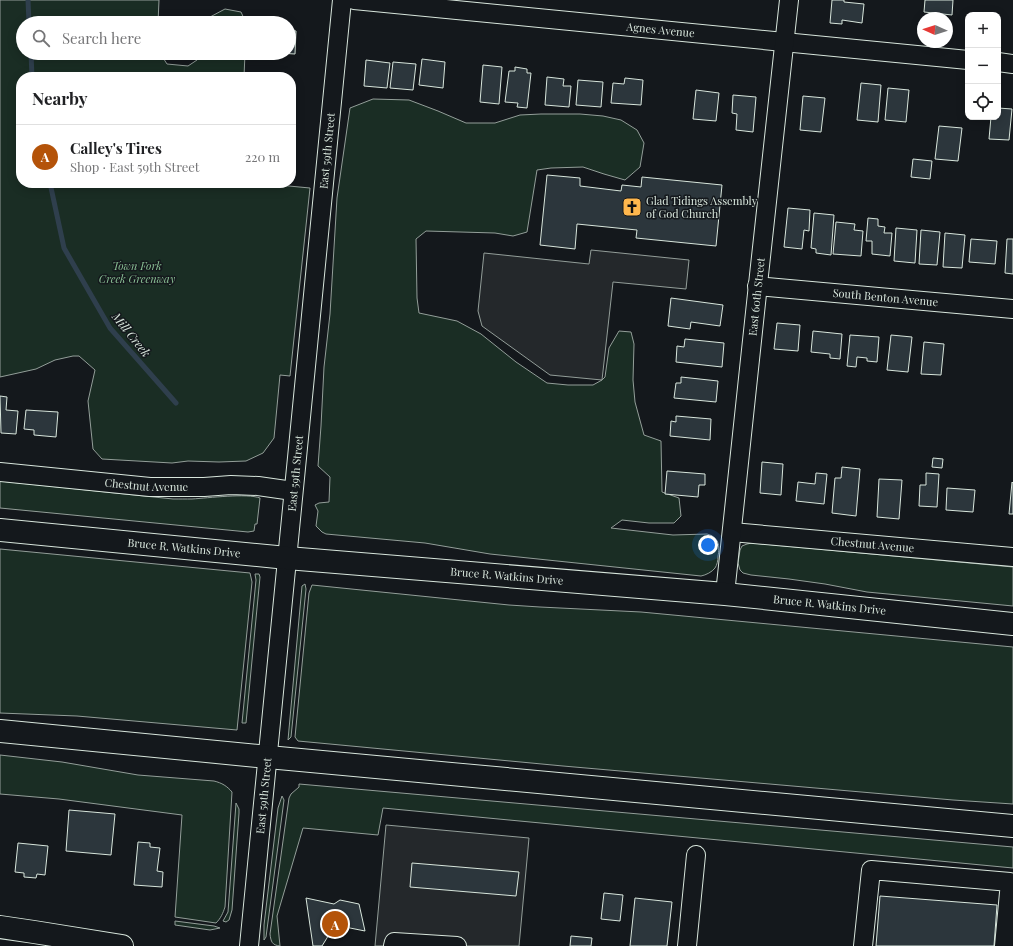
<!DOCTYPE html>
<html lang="en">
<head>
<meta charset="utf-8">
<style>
  body { margin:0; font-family:"Playfair Display",serif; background:#f6f6f6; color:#202124 }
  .controls { position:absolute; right:12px; top:12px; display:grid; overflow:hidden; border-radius:8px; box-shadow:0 2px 10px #0003 }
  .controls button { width:36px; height:36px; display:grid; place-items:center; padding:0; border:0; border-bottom:1px solid #e0e0e0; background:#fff; color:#202124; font:20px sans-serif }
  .compass { position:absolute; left:917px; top:12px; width:36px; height:36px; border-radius:50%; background:#fff; box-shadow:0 2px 10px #0003; rotate:273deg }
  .you { position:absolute; left:708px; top:545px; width:14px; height:14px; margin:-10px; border:3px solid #fff; border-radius:50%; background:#1a73e8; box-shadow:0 0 0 6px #1a73e833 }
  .badge { display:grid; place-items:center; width:26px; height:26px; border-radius:50%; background:#b45309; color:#fff; font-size:13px; font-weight:700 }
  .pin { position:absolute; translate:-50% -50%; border:2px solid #fff; box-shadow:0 1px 4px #0006 }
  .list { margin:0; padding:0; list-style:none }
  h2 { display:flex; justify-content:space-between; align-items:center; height:52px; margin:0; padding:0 16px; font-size:17px }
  h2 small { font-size:13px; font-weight:400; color:#757577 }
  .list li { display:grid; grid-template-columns:26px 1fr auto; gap:12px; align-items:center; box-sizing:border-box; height:64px; padding:0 16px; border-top:1px solid #e0e0e0 }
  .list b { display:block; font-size:15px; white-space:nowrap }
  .list p { margin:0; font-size:13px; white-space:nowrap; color:#757577 }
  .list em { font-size:13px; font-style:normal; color:#757577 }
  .icon { flex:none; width:22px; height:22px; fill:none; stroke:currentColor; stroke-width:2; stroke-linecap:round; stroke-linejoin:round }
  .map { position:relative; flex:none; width:1013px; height:946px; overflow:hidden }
  .search { position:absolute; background:#fff; box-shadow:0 2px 10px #0003; left:16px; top:16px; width:280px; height:44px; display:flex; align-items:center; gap:10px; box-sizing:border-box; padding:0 14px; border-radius:22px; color:#757577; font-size:15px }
  .panel { position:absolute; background:#fff; box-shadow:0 2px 10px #0003; left:16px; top:72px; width:280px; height:116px; border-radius:16px }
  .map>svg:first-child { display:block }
  .green { fill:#1a2d24; stroke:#939e99 }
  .parking { fill:#24282b; stroke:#939e99 }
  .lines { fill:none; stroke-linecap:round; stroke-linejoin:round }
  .stream { stroke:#2f3f4d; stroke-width:5 }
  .building { fill:#2c363c; stroke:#d8e6dc }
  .minor-casing { stroke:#d8e6dc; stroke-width:20 }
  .major-casing { stroke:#d8e6dc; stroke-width:24 }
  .highway-casing { stroke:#d8e6dc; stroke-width:24 }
  .minor { stroke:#14181c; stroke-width:18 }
  .major { stroke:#14181c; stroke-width:22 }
  .highway { stroke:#14181c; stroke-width:22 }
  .labels { text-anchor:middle; stroke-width:3; stroke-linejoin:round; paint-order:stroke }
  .street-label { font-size:11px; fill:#d8e6dc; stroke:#14181c }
  .poi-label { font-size:11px; fill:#d8e6dc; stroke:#14181c; text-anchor:start }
  .park-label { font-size:11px; font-style:italic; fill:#8ac095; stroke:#14181c }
  .water-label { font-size:12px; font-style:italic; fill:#d8e6dc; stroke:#14181c }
</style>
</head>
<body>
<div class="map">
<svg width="1013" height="946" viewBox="0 0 1013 946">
  <rect width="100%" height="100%" fill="#14181c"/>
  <path class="green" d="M 0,0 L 159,0 L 158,23 L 23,23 L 23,53 L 160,53 L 167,64 L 188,66 L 197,60 L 199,53 L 245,53 L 244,77 L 21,77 L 21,183 L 257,183 L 310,188 L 290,376 L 280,375 L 274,438 L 263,453 L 246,461 L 219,462 L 188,461 L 172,463 L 102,459 L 93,449 L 88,401 L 95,370 L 79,356 L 73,356 L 55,360 L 36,369 L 0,377 Z
    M 225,9 L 241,12 L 246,23 L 208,23 L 210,17 Z
    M 373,99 L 409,100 L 438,111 L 466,123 L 495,123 L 520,115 L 541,114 L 580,114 L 603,116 L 621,120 L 637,130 L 644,143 L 640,167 L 625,180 L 604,174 L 583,167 L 551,168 L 537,170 L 527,232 L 513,236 L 495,233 L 426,231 L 416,239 L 417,298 L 419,313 L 457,321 L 481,334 L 516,362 L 547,383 L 568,385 L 593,385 L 602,380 L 605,377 L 609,348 L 619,331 L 631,332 L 634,344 L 633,380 L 635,402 L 644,435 L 661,441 L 662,492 L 679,498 L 681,516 L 674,523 L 649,523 L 622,520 L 611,528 L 673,535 L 707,534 C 719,537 720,546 718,556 C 718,561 717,565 715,568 C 712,572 706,575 701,576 L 490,554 L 425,543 L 326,534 L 322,532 L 316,526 L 318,511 L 315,505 L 319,503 L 329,502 L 330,477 L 318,466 L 321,426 L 324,367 L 330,314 L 337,198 L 350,108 Z
    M 0,481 L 173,499 C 180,499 186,499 192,499 C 208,498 247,493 260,498 L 257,524 L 255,524 L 254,531 L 248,532 L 0,508 Z
    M 752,543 L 1013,567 L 1013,606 L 867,592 L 825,584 L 789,579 L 751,575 L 743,573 L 740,570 L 738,563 L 740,550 L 742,546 L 747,544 Z
    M 0,549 L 250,573 L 252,582 L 237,730 L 77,716 L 0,713 Z
    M 255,574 L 259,574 L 260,577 L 246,723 L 242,723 L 256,580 Z
    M 305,584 L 306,589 L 291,737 L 288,740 L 302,586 Z
    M 312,585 L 509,605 L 540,607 L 641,612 L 1013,647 L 1013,804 L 953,800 L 563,766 L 298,741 L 295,737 L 309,593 Z
    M 0,755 L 62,762 L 138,775 L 214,781 C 222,783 227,786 232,792 L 225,907 C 223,913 221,918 216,923 L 175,917 L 182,815 L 59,799 L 0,794 Z
    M 299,784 L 1013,847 L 1013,868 L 383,808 L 378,835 L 303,828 L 277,916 L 280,946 C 272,945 271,942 270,934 L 289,798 L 291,794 L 299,787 Z
    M 282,796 L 284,800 L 266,937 L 264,940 L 264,925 L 278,808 Z
    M 236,803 L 239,809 L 239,813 L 232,910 L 229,920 L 226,922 L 223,921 L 228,912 Z
    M 175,921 L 214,926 L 220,928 L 210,930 L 175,925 Z"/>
  <path class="parking" d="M 591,250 L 689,260 L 686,289 L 613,282 L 602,380 L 550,375 L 482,326 L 478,311 L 484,253 L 589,264 Z
    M 386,825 L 529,838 L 519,946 L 375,946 Z"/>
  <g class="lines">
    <path class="stream" d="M 28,0 L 29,23
      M 31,53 L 32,77
      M 50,183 L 64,248 L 110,328 L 176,403"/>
  </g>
  <path class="building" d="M 832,0 L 844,0 L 844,2 L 864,4 L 862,23 L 842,20 L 842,24 L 830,23 Z
    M 925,0 L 953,0 L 952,15 L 924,12 Z
    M 289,30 L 296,31 L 295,54 L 278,53 L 289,53 Z
    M 422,59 L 445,62 L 443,88 L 419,85 Z
    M 366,60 L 390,63 L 387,88 L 364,86 Z
    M 393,62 L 416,64 L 413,90 L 390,88 Z
    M 483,65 L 502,67 L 499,104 L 480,102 Z
    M 515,67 L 527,69 L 527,73 L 531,73 L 527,108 L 517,107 L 518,103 L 505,102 L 509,71 L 515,71 Z
    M 547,77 L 564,79 L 563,86 L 571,86 L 569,107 L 545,105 Z
    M 625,78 L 643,80 L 641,105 L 611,103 L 613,83 L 624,84 Z
    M 578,80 L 603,82 L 601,107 L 576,105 Z
    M 861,83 L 881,85 L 878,122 L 857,120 Z
    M 888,88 L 909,90 L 906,122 L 885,120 Z
    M 696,90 L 719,93 L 716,121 L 693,119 Z
    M 733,95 L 756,97 L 753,132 L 736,130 L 737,114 L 732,113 Z
    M 803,96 L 825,98 L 821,132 L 800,130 Z
    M 998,108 L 1012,109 L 1009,140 L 989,139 L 991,117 L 998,117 Z
    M 939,126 L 962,128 L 958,161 L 935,159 Z
    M 913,159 L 932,161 L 930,179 L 911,177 Z
    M 547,175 L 580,178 L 580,186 L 621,191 L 622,185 L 641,187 L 642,177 L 722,185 L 716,246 L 636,238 L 637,230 L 577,224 L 575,249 L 540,245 Z
    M 788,208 L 810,210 L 809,231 L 804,230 L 802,249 L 784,247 Z
    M 814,213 L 834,215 L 831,255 L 816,253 L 816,249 L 811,248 Z
    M 868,218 L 878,219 L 878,226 L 885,227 L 884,233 L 892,233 L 890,256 L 872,254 L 872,241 L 866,241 Z
    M 836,222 L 855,224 L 854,230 L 863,231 L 861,256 L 833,254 Z
    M 896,228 L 917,230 L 915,263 L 894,261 Z
    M 921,230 L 940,232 L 937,265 L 919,264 Z
    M 945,233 L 965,235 L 962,268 L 943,267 Z
    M 971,239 L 997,241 L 995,264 L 969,262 Z
    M 1007,239 L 1013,239 L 1013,274 L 1005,273 Z
    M 671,298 L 723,305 L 720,326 L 691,322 L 690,329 L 668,326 Z
    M 777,323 L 800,325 L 798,351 L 774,349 Z
    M 813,331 L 842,334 L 840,359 L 830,358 L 830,354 L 811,352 Z
    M 850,335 L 879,337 L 877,362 L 867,361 L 867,358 L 857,357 L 856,367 L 847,366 Z
    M 891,335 L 912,337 L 908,372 L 887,370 Z
    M 685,339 L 724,343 L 722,367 L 676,362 L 677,346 L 684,347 Z
    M 924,342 L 944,344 L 941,375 L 921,374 Z
    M 681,377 L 718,381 L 716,402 L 674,398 L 676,383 L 681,383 Z
    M 0,396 L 7,397 L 6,410 L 18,411 L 16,434 L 1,433 Z
    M 26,410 L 58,412 L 56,437 L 34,435 L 34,430 L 24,429 Z
    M 676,416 L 711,419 L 710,440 L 670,436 L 671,421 L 676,422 Z
    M 933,458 L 943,459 L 942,468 L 932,467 Z
    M 762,462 L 783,464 L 781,495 L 760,493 Z
    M 842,467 L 860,469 L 856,516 L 832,513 L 835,478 L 841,478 Z
    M 667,471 L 705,474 L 705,485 L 699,485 L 698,497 L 665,494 Z
    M 816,473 L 827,474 L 824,504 L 796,501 L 798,482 L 815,484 Z
    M 926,473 L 939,474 L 937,507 L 919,506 L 920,485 L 926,485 Z
    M 879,479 L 902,480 L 899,519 L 877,517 Z
    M 1012,482 L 1013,483 L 1013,514 L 1009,514 Z
    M 947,488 L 975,490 L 973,512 L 946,510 Z
    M 69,810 L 115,814 L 111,855 L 66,851 Z
    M 138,842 L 150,843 L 150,847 L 160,848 L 157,871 L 163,872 L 162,887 L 134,885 Z
    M 18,843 L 48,846 L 45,875 L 37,874 L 36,878 L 24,877 L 24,873 L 15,872 Z
    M 412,863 L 519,872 L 516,896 L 410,887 Z
    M 604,893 L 623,895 L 620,921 L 601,919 Z
    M 880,896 L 997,905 L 994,946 L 876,946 Z
    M 306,898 L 334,904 L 340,900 L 359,904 L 365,931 L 335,925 L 322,946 L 313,946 Z
    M 635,898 L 672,902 L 667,946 L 630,946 Z
    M 571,936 L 592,938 L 591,946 L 570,946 Z"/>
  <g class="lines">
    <g class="minor-casing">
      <g id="minor">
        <path id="s1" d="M 354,0 L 968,60"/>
        <path d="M 998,62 L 1013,64"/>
        <path id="s2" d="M 757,286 L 1013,309"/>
        <path id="s3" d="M 0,472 L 150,487 L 204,487 L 231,485 L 258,486 L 293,491"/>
        <path id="s4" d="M 732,532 L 1013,557"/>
        <path id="s5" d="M 725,594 L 759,275 L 789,0"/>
        <path id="s6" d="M 249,946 L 342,0"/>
        <path d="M 393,946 L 394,942 L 457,946"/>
        <path d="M 687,946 L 696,855"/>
        <path d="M 863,946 L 871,870 L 1010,882 L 1004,946"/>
      </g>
    </g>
    <g class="major-casing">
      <path id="major" d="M 0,927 L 34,932 L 122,946"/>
    </g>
    <g class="highway-casing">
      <g id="highway">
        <path id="s7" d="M 0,530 L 287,558 L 725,594 L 1013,624"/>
        <path d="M 0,731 L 268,757 L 1013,826"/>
      </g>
    </g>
    <use href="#minor" class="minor"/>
    <use href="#major" class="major"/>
    <use href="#highway" class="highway"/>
  </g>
  <defs>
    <g id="church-square" transform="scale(1)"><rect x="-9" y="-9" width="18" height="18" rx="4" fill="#ffb74d" stroke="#14181c"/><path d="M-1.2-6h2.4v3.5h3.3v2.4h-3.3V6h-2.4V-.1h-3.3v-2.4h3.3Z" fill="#111"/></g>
  </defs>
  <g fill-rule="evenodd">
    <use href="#church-square" x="632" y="207"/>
  </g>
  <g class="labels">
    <g class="street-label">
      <text dy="4" stroke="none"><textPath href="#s1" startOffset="308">Agnes Avenue</textPath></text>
      <text dy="4" stroke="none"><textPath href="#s6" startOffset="799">East 59th Street</textPath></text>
      <text dy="4" stroke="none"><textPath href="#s5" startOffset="299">East 60th Street</textPath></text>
      <text dy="4" stroke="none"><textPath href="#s2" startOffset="129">South Benton Avenue</textPath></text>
      <text dy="4" stroke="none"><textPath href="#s6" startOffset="475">East 59th Street</textPath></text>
      <text dy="4" stroke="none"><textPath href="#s3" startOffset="147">Chestnut Avenue</textPath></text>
      <text dy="4" stroke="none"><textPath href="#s4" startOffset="141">Chestnut Avenue</textPath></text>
      <text dy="4" stroke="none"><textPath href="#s7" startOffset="185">Bruce R. Watkins Drive</textPath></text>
      <text dy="4" stroke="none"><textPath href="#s7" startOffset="509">Bruce R. Watkins Drive</textPath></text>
      <text dy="4" stroke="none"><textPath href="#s7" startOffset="833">Bruce R. Watkins Drive</textPath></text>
      <text dy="4" stroke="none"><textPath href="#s6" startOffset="151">East 59th Street</textPath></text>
    </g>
    <g class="poi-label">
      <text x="646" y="205">Glad Tidings Assembly<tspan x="646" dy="13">of God Church</tspan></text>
    </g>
    <g class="park-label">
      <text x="137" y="270">Town Fork<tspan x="137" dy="13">Creek Greenway</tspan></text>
    </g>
    <g class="water-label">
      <text transform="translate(131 335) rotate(51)" y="4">Mill Creek</text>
    </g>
  </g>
</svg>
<div class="controls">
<button>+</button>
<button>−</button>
<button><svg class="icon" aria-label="locate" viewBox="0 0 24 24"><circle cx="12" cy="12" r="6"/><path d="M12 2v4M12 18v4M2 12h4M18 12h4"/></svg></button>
</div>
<svg class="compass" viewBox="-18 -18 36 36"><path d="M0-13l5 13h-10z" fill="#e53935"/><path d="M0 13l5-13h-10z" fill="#757577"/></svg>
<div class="you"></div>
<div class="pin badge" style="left:335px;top:924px">A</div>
<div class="search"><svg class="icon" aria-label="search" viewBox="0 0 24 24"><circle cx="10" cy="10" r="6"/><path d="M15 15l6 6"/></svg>Search here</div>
<section class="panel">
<h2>Nearby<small></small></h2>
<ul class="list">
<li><span class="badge">A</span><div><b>Calley's Tires</b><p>Shop · East 59th Street</p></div><em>220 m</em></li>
</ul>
</section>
</div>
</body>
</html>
